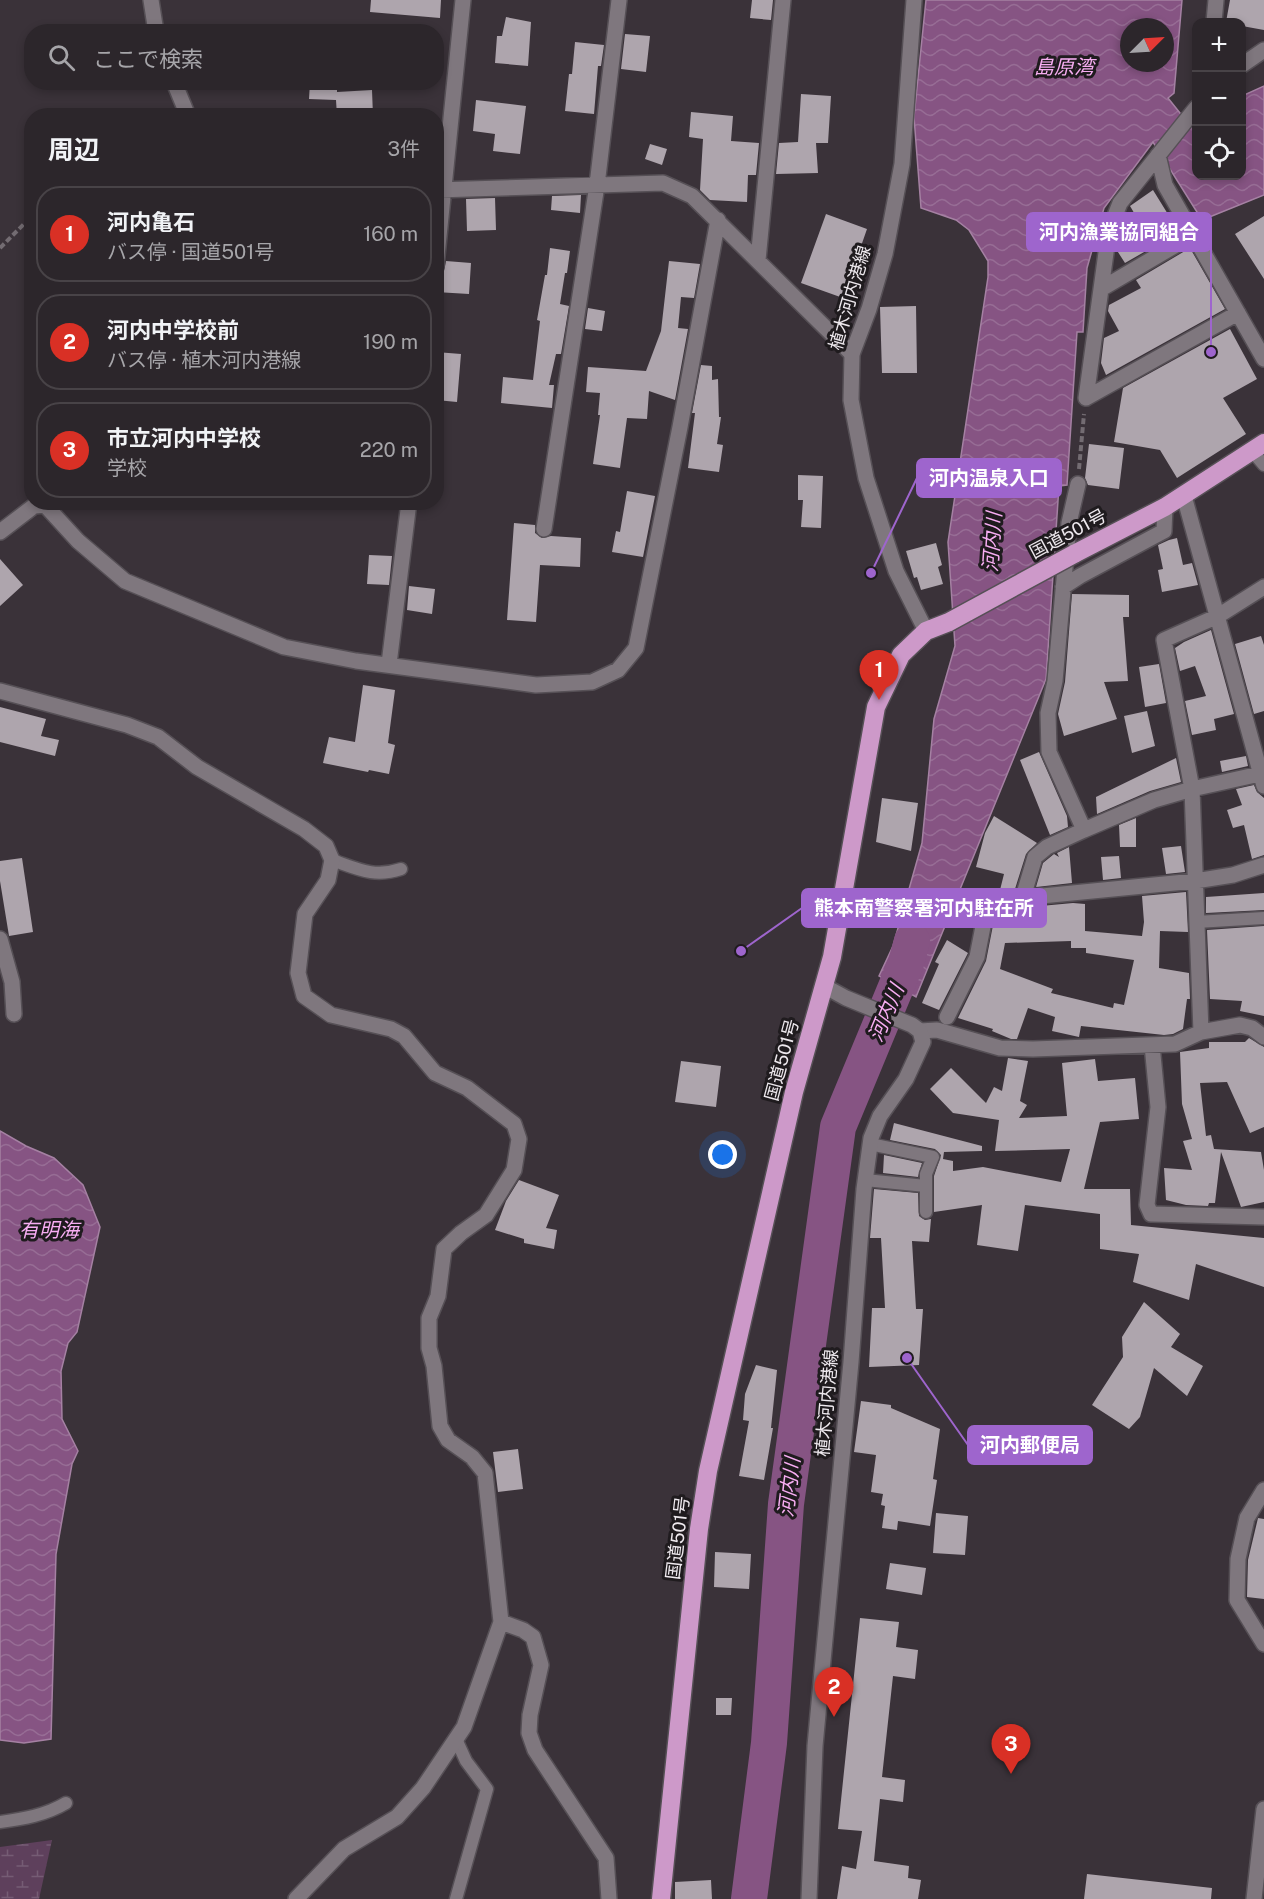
<!DOCTYPE html>
<html lang="ja">
<head>
<meta charset="utf-8">
<style>
  body { margin:0; font-family:"Public Sans","Noto Sans JP",sans-serif; background:#383237; color:#f1f3f6 }
  .controls { position:absolute; right:18px; top:18px; display:grid; overflow:hidden; border-radius:12px; box-shadow:0 3px 9px #0003 }
  .controls button { width:54px; height:54px; display:grid; place-items:center; padding:0; border:0; border-bottom:2px solid #484347; background:#2c262b; color:#f1f3f6; font:30px sans-serif }
  .compass { position:absolute; left:1120px; top:18px; width:54px; height:54px; border-radius:50%; background:#2c262b; box-shadow:0 3px 9px #0003; rotate:66deg }
  .you { position:absolute; left:723px; top:1155px; width:21px; height:21px; margin:-15px; border:4px solid #fff; border-radius:50%; background:#1a73e8; box-shadow:0 0 0 9px #1a73e833 }
  .badge { display:grid; place-items:center; width:39px; height:39px; border-radius:50%; background:#d93025; color:#fff; font-size:20px; font-weight:700 }
  .pin { position:absolute; translate:-50% -50px; filter:drop-shadow(0 2px 3px #0008) }
  .pin::after { content:''; position:absolute; top:32px; width:21px; height:18px; background:inherit; clip-path:polygon(0 0,100% 0,50% 100%) }
  .list { margin:0; padding:0; list-style:none }
  h2 { display:flex; justify-content:space-between; align-items:center; height:78px; margin:0; padding:0 24px; font-size:26px }
  h2 small { font-size:20px; font-weight:400; color:#a6a5a9 }
  .list li { display:grid; grid-template-columns:39px 1fr auto; gap:18px; align-items:center; box-sizing:border-box; height:96px; margin:0 12px 12px; padding:0 12px; border:2px solid #484347; border-radius:24px }
  .list b { display:block; font-size:22px; white-space:nowrap }
  .list p { margin:0; font-size:20px; white-space:nowrap; color:#a6a5a9 }
  .list em { font-size:20px; font-style:normal; color:#a6a5a9 }
  .icon { flex:none; width:33px; height:33px; fill:none; stroke:currentColor; stroke-width:2; stroke-linecap:round; stroke-linejoin:round }
  .map { position:relative; flex:none; width:1264px; height:1899px; overflow:hidden }
  .search { position:absolute; background:#2c262b; box-shadow:0 3px 9px #0003; left:24px; top:24px; width:420px; height:66px; display:flex; align-items:center; gap:15px; box-sizing:border-box; padding:0 21px; border-radius:24px; color:#a6a5a9; font-size:22px }
  .panel { position:absolute; background:#2c262b; box-shadow:0 3px 9px #0003; left:24px; top:108px; width:420px; height:402px; border-radius:24px }
  .map>svg:first-child { display:block }
  .wetland { fill:url(#wetland-marsh) }
  .water { fill:url(#water-waves); stroke:#a581a3; stroke-width:1.5; fill-rule:evenodd }
  .lines { fill:none; stroke-linecap:round; stroke-linejoin:round }
  .river { stroke:#865483; stroke-width:36 }
  .building { fill:#aea5ad; fill-rule:evenodd }
  .lane-casing { stroke:#565056; stroke-width:15 }
  .street-casing { stroke:#565056; stroke-width:18 }
  .secondary-casing { stroke:#565056; stroke-width:18 }
  .highway-casing { stroke:#565056; stroke-width:21 }
  .path { stroke:#736c72; stroke-width:4; stroke-dasharray:6 3; stroke-linecap:butt }
  .lane { stroke:#7f777e; stroke-width:12 }
  .street { stroke:#7f777e; stroke-width:15 }
  .secondary { stroke:#7f777e; stroke-width:15 }
  .highway { stroke:#cd99c9; stroke-width:18 }
  .highway-bridge-casing { stroke:#565056; stroke-width:21; stroke-linecap:butt }
  .highway-bridge { stroke:#cd99c9; stroke-width:18 }
  .labels { text-anchor:middle; stroke-width:6; stroke-linejoin:round; paint-order:stroke }
  .street-label { font-size:18px; fill:#eee9ee; stroke:#1f1b1e }
  .water-label { font-size:20px; font-style:italic; fill:#f7adf2; stroke:#1f1b1e }
  .leader { fill:none; stroke:#9e65cd; stroke-width:2 }
  .callout-dot { fill:#9e65cd; stroke:#1f1b1e; stroke-width:2 }
  .callout { fill:#9e65cd; stroke:#9e65cd; stroke-width:2 }
  .callout-label { font-size:20px; text-anchor:middle; font-weight:bold; fill:#fff }
</style>
</head>
<body>
<div class="map">
<svg width="1264" height="1899" viewBox="0 0 1264 1899">
  <defs>
    <pattern id="wetland-marsh" width="20" height="14" patternUnits="userSpaceOnUse" patternTransform="scale(1.5)"><rect width="20" height="14" fill="#5e405c"/><path d="M1 5h8M5 5V1M11 12h8M15 12V8" fill="none" stroke="#755c74"/></pattern>
    <pattern id="water-waves" width="16" height="10" patternUnits="userSpaceOnUse" patternTransform="scale(1.5)"><rect width="16" height="10" fill="#865483"/><path d="M0 5q4-4 8 0t8 0" fill="none" stroke="#976d95"/></pattern>
  </defs>
  <rect width="100%" height="100%" fill="#3a3239"/>
  <path class="wetland" d="M 52,1840 L 39,1899 L 0,1899 L 0,1847 Z"/>
  <path class="water" d="M 926,0 L 1182,0 L 1174,93 L 1168,98 L 1196,133 L 1196,176 L 1242,176 L 1242,96 L 1264,86 L 1264,195 L 1202,220 L 1153,142 L 1104,208 L 1087,268 L 1083,332 L 1077,332 L 1067,485 L 1059,486 L 1046,679 L 916,997 L 879,976 L 893,946 L 922,843 L 934,719 L 955,646 L 948,542 L 988,277 L 988,261 L 969,230 L 956,220 L 921,208 L 914,117 ZM 1129,27 L 1165,27 L 1165,63 L 1129,63 Z
    M 0,1131 L 26,1146 L 54,1158 L 83,1185 L 100,1227 L 77,1332 L 68,1343 L 61,1371 L 62,1419 L 78,1451 L 72,1464 L 56,1554 L 51,1739 L 24,1743 L 0,1740 Z"/>
  <g class="lines">
    <path class="river" d="M 749,1899 L 769,1743 L 786,1504 L 838,1127 L 906,963 L 912,941"/>
  </g>
  <path class="building" d="M 371,0 L 441,0 L 440,18 L 370,12 Z
    M 752,0 L 773,0 L 771,20 L 750,18 Z
    M 1230,0 L 1264,0 L 1264,30 L 1242,26 L 1242,22 L 1226,22 Z
    M 506,17 L 531,22 L 528,66 L 495,63 L 497,36 L 502,36 Z
    M 625,34 L 650,36 L 646,72 L 621,69 Z
    M 575,42 L 604,45 L 601,66 L 598,66 L 594,114 L 565,111 L 569,74 L 572,74 Z
    M 310,82 L 337,82 L 337,92 L 372,90 L 373,116 L 337,116 L 336,100 L 309,99 Z
    M 801,94 L 831,96 L 828,143 L 816,143 L 818,173 L 776,174 L 779,143 L 798,142 Z
    M 476,100 L 526,106 L 520,154 L 493,151 L 495,134 L 473,131 Z
    M 691,112 L 733,116 L 731,141 L 759,143 L 756,175 L 748,175 L 747,202 L 710,200 L 700,190 L 703,139 L 689,137 Z
    M 650,144 L 667,149 L 662,165 L 645,159 Z
    M 1153,190 L 1179,232 L 1125,263 L 1116,249 L 1118,237 L 1140,223 L 1130,206 Z
    M 581,195 L 580,213 L 551,210 L 552,196 Z
    M 495,198 L 496,230 L 467,231 L 466,199 Z
    M 826,214 L 867,229 L 843,298 L 801,283 Z
    M 1264,216 L 1264,279 L 1235,234 Z
    M 550,248 L 570,251 L 567,273 L 565,273 L 560,304 L 569,306 L 561,354 L 556,354 L 549,385 L 554,385 L 552,408 L 501,403 L 503,377 L 533,380 L 540,321 L 537,320 L 545,275 L 547,275 Z
    M 1190,248 L 1225,309 L 1106,375 L 1101,363 L 1104,338 L 1119,331 L 1108,311 L 1109,305 L 1141,288 L 1136,280 Z
    M 446,261 L 471,263 L 469,294 L 436,292 L 436,276 L 444,271 Z
    M 669,261 L 700,264 L 694,298 L 681,297 L 678,328 L 688,329 L 675,400 L 649,391 L 647,419 L 627,418 L 620,468 L 593,464 L 600,415 L 598,415 L 600,393 L 586,392 L 588,367 L 646,371 L 661,331 Z
    M 916,306 L 917,373 L 882,373 L 880,307 Z
    M 588,308 L 605,311 L 602,331 L 585,329 Z
    M 1230,329 L 1257,379 L 1223,398 L 1246,434 L 1177,478 L 1160,450 L 1114,442 L 1123,388 Z
    M 436,352 L 461,354 L 457,402 L 436,400 Z
    M 701,365 L 712,366 L 712,380 L 718,379 L 719,417 L 721,417 L 717,444 L 723,445 L 719,472 L 688,468 L 695,413 L 692,413 Z
    M 1089,444 L 1124,448 L 1119,489 L 1088,485 L 1085,478 Z
    M 798,475 L 823,476 L 821,528 L 801,527 L 803,500 L 798,500 Z
    M 627,491 L 655,496 L 643,557 L 612,552 L 616,531 L 620,532 Z
    M 514,523 L 535,525 L 535,533 L 542,538 L 551,536 L 581,538 L 580,567 L 540,565 L 536,622 L 507,620 Z
    M 1177,538 L 1183,565 L 1192,563 L 1198,585 L 1162,592 L 1158,570 L 1163,569 L 1158,545 L 1169,540 Z
    M 936,543 L 942,565 L 938,567 L 943,584 L 921,590 L 917,577 L 914,578 L 906,551 Z
    M 369,555 L 392,556 L 389,585 L 367,584 Z
    M 0,559 L 23,585 L 0,606 Z
    M 409,586 L 435,589 L 432,614 L 407,610 Z
    M 1072,594 L 1129,595 L 1129,617 L 1123,617 L 1128,681 L 1104,682 L 1117,719 L 1064,736 L 1058,714 L 1065,682 Z
    M 1211,630 L 1234,714 L 1214,719 L 1216,730 L 1192,735 L 1185,701 L 1206,696 L 1195,666 L 1180,671 L 1175,648 L 1184,642 Z
    M 1261,636 L 1264,645 L 1264,711 L 1254,714 L 1235,644 Z
    M 1159,664 L 1166,703 L 1145,707 L 1139,667 Z
    M 363,685 L 395,690 L 388,743 L 395,745 L 389,774 L 369,770 L 368,772 L 323,763 L 329,737 L 355,742 Z
    M 0,707 L 46,719 L 41,736 L 59,740 L 55,756 L 0,742 Z
    M 1147,711 L 1155,746 L 1132,753 L 1124,716 Z
    M 1039,752 L 1067,816 L 1068,827 L 1050,835 L 1020,760 Z
    M 1246,756 L 1248,766 L 1222,772 L 1220,761 Z
    M 1176,758 L 1181,782 L 1150,791 L 1097,814 L 1096,797 Z
    M 1254,785 L 1257,792 L 1264,798 L 1264,855 L 1252,859 L 1244,825 L 1233,828 L 1227,810 L 1242,805 L 1236,789 Z
    M 882,798 L 918,803 L 911,851 L 876,842 Z
    M 994,816 L 1037,843 L 1026,854 L 1015,889 L 1000,890 L 1004,874 L 976,867 L 985,833 Z
    M 1136,818 L 1136,847 L 1120,847 L 1119,825 Z
    M 1181,846 L 1185,872 L 1166,874 L 1162,848 Z
    M 1069,847 L 1072,883 L 1036,887 L 1043,863 L 1054,854 L 1059,857 L 1057,853 Z
    M 1119,856 L 1121,878 L 1103,880 L 1101,857 Z
    M 22,858 L 33,932 L 9,936 L 0,881 L 0,861 Z
    M 1186,892 L 1188,932 L 1160,931 L 1159,968 L 1189,973 L 1190,999 L 1187,999 L 1183,1029 L 1173,1034 L 1164,1035 L 1081,1026 L 1079,1037 L 1052,1031 L 1055,1017 L 1028,1008 L 1017,1039 L 1011,1039 L 992,1031 L 993,1029 L 958,1018 L 986,961 L 996,910 L 1073,903 L 1085,904 L 1085,931 L 1142,936 L 1144,922 L 1142,896 ZM 1071,941 L 1071,948 L 1086,948 L 1086,953 L 1134,960 L 1124,1005 L 1114,1003 L 1113,1008 L 1051,993 L 1053,989 L 1000,969 L 1005,943 Z
    M 1264,893 L 1264,910 L 1206,913 L 1206,897 Z
    M 1264,926 L 1264,1016 L 1240,1011 L 1242,1001 L 1210,999 L 1207,930 Z
    M 947,940 L 968,953 L 939,1010 L 922,1003 L 939,964 L 935,962 Z
    M 1249,1038 L 1264,1047 L 1264,1127 L 1250,1133 L 1227,1082 L 1200,1083 L 1206,1136 L 1211,1135 L 1214,1149 L 1261,1152 L 1264,1170 L 1264,1202 L 1241,1207 L 1221,1152 L 1215,1203 L 1209,1203 L 1208,1206 L 1186,1205 L 1166,1200 L 1164,1168 L 1192,1170 L 1183,1141 L 1192,1139 L 1182,1104 L 1180,1052 L 1209,1048 L 1209,1042 L 1245,1042 Z
    M 1008,1058 L 1028,1061 L 1020,1101 L 1027,1105 L 1019,1118 L 1067,1116 L 1062,1063 L 1095,1059 L 1098,1081 L 1135,1078 L 1139,1119 L 1100,1122 L 1084,1189 L 1130,1189 L 1131,1225 L 1264,1238 L 1264,1287 L 1196,1264 L 1189,1300 L 1133,1282 L 1139,1254 L 1100,1249 L 1100,1214 L 1025,1205 L 1018,1251 L 977,1245 L 982,1205 L 934,1212 L 934,1176 L 941,1155 L 935,1149 L 890,1140 L 894,1123 L 982,1146 L 982,1151 L 944,1152 L 943,1159 L 953,1161 L 953,1171 L 983,1167 L 1061,1182 L 1070,1149 L 995,1151 L 999,1120 L 953,1113 L 930,1089 L 951,1068 L 986,1103 L 994,1087 L 1002,1091 Z
    M 681,1061 L 721,1066 L 716,1107 L 675,1102 Z
    M 884,1155 L 922,1163 L 918,1177 L 883,1173 Z
    M 519,1180 L 559,1195 L 546,1228 L 557,1230 L 554,1249 L 524,1243 L 524,1239 L 495,1230 L 506,1201 Z
    M 874,1189 L 918,1193 L 919,1216 L 925,1220 L 931,1219 L 929,1242 L 912,1241 L 916,1309 L 923,1309 L 919,1365 L 869,1367 L 872,1308 L 885,1308 L 881,1238 L 870,1238 Z
    M 1144,1302 L 1180,1334 L 1171,1347 L 1203,1366 L 1187,1396 L 1154,1368 L 1140,1417 L 1129,1429 L 1092,1405 L 1123,1357 L 1122,1337 Z
    M 756,1365 L 777,1370 L 771,1428 L 773,1428 L 764,1480 L 739,1476 L 749,1421 L 743,1420 L 745,1394 Z
    M 861,1401 L 891,1405 L 891,1408 L 940,1429 L 933,1479 L 937,1480 L 930,1526 L 898,1521 L 897,1530 L 882,1528 L 885,1506 L 881,1505 L 883,1494 L 871,1492 L 876,1455 L 854,1452 Z
    M 518,1449 L 523,1489 L 498,1492 L 493,1452 Z
    M 936,1513 L 968,1516 L 965,1555 L 933,1553 Z
    M 1258,1518 L 1264,1519 L 1264,1599 L 1247,1597 L 1248,1560 Z
    M 715,1552 L 751,1554 L 749,1589 L 714,1587 Z
    M 890,1563 L 926,1568 L 922,1595 L 886,1589 Z
    M 860,1618 L 899,1622 L 896,1647 L 918,1650 L 915,1679 L 893,1676 L 882,1777 L 905,1780 L 903,1802 L 880,1799 L 874,1861 L 909,1866 L 908,1878 L 921,1880 L 918,1899 L 837,1899 L 842,1866 L 856,1869 L 862,1831 L 838,1829 Z
    M 716,1698 L 732,1698 L 731,1715 L 716,1715 Z
    M 1087,1874 L 1212,1888 L 1211,1899 L 1084,1899 Z
    M 711,1880 L 712,1899 L 675,1899 L 675,1882 Z"/>
  <g class="lines">
    <g class="lane-casing">
      <path id="lane" d="M 1253,452 L 1264,465
        M 332,860 C 358,869 374,878 401,869
        M 1196,922 L 1264,918
        M 870,1144 L 933,1157 L 926,1174 L 926,1212
        M 865,1180 L 926,1186
        M 0,1822 C 23,1819 46,1815 66,1803
        M 456,1899 L 487,1789 L 466,1761 L 456,1739"/>
    </g>
    <g class="street-casing">
      <path id="street" d="M 151,0 L 156,32
        M 1214,22 L 1216,0
        M 1242,65 L 1264,50
        M 174,82 L 188,116
        M 1158,155 L 1165,185 L 1264,359
        M 436,190 L 663,183 L 692,196 L 852,354
        M 758,260 L 783,0
        M 436,266 L 463,0
        M 1101,289 L 1193,235
        M 1086,398 L 1109,231 L 1120,203 L 1196,108
        M 1086,398 L 1238,313
        M 1078,484 L 1069,523 L 1055,681 L 1048,713 L 1049,752 L 1084,830 L 1154,800 L 1192,789 L 1264,773
        M 1184,496 L 1264,786
        M 544,529 L 597,185 L 619,0
        M 0,532 L 34,506 L 45,505 L 78,541 L 125,581 L 284,647 L 356,661 L 536,685 L 592,682 L 618,670 L 636,648 L 680,427 L 718,220
        M 1063,587 L 1080,576 L 1164,531 L 1165,507
        M 389,664 L 409,502
        M 0,691 L 127,725 L 158,737 L 197,767 L 304,829 L 326,846 L 332,860 L 328,880 L 305,914 L 298,973 L 304,996 L 331,1015 L 391,1029 L 404,1036 L 435,1073 L 467,1088 L 514,1124 L 519,1139 L 514,1170 L 486,1215 L 461,1233 L 444,1249 L 438,1296 L 429,1318 L 429,1348 L 434,1366 L 440,1426 L 448,1440 L 472,1457 L 485,1473 L 501,1622 L 464,1727 L 423,1788 L 397,1817 L 344,1849 L 296,1899
        M 1023,897 L 1035,857 L 1047,847 L 1084,830
        M 0,939 L 12,982 L 14,1014
        M 947,1017 L 977,957 L 987,906 L 990,901 L 1195,881 L 1233,875 L 1264,865
        M 920,1031 L 937,1030 L 1000,1048 L 1033,1049 L 1175,1044 L 1201,1032 L 1240,1025 L 1252,1028 L 1264,1037
        M 1201,1032 L 1192,789 L 1164,640 L 1218,616 L 1264,587
        M 1152,1045 L 1158,1107 L 1147,1205 L 1151,1214 L 1264,1217
        M 1264,1490 L 1247,1518 L 1238,1559 L 1237,1600 L 1264,1644
        M 501,1622 L 523,1630 L 533,1637 L 541,1665 L 530,1715 L 529,1733 L 535,1750 L 606,1858 L 609,1899
        M 1254,1899 L 1264,1809"/>
    </g>
    <g class="secondary-casing">
      <path id="secondary" d="M 914,0 L 902,164 L 885,254 L 869,309 L 852,354 L 851,400 L 866,478 L 896,571 L 926,631
        M 809,1899 L 815,1746 L 851,1362 L 864,1189 L 871,1138 L 880,1116 L 906,1079 L 923,1042 L 920,1031 L 912,1025 L 846,998 L 824,986"/>
    </g>
    <g class="highway-casing">
      <path id="highway" d="M 1074,554 L 1165,507 L 1264,443
        M 661,1899 L 699,1529 L 708,1471 L 794,1092 L 832,957 L 876,707 L 901,655 L 926,631 L 949,622"/>
    </g>
    <path class="path" d="M 0,248 L 32,216
      M 1079,469 L 1084,414"/>
    <use href="#lane" class="lane"/>
    <use href="#street" class="street"/>
    <use href="#secondary" class="secondary"/>
    <use href="#highway" class="highway"/>
    <g class="highway-bridge-casing">
      <path id="highway-bridge" d="M 949,622 L 1074,554"/>
    </g>
    <use href="#highway-bridge" class="highway-bridge"/>
  </g>
  <g class="labels">
    <g class="street-label">
      <text transform="translate(850 298) rotate(-74)" y="6">植木河内港線</text>
      <text transform="translate(1068 534) rotate(-28)" y="6">国道501号</text>
      <text transform="translate(782 1060) rotate(-75)" y="6">国道501号</text>
      <text transform="translate(827 1403) rotate(-85)" y="6">植木河内港線</text>
      <text transform="translate(678 1538) rotate(-83)" y="6">国道501号</text>
    </g>
    <g class="water-label">
      <text x="1064" y="74">島原湾</text>
      <text transform="translate(992 542) rotate(-86)" y="7">河内川</text>
      <text transform="translate(886 1013) rotate(-67)" y="7">河内川</text>
      <text x="49" y="1237">有明海</text>
      <text transform="translate(789 1487) rotate(-83)" y="7">河内川</text>
    </g>
  </g>
  <path class="leader" d="M1211 352L1211 232M871 573L917 478M741 951L802 908M907 1358L968 1445"/>
  <g class="callout-dot">
    <circle cx="1211" cy="352" r="6"/>
    <circle cx="871" cy="573" r="6"/>
    <circle cx="741" cy="951" r="6"/>
    <circle cx="907" cy="1358" r="6"/>
  </g>
  <g class="callout">
    <rect x="1027" y="213" width="184" height="38" rx="6"/>
    <rect x="917" y="459" width="144" height="38" rx="6"/>
    <rect x="802" y="889" width="244" height="38" rx="6"/>
    <rect x="968" y="1426" width="124" height="38" rx="6"/>
  </g>
  <g class="callout-label">
    <text x="1119" y="239">河内漁業協同組合</text>
    <text x="989" y="485">河内温泉入口</text>
    <text x="924" y="915">熊本南警察署河内駐在所</text>
    <text x="1030" y="1452">河内郵便局</text>
  </g>
</svg>
<div class="controls">
<button>+</button>
<button>−</button>
<button><svg class="icon" aria-label="locate" viewBox="0 0 24 24"><circle cx="12" cy="12" r="6"/><path d="M12 2v4M12 18v4M2 12h4M18 12h4"/></svg></button>
</div>
<svg class="compass" viewBox="-18 -18 36 36"><path d="M0-13l5 13h-10z" fill="#e53935"/><path d="M0 13l5-13h-10z" fill="#a6a5a9"/></svg>
<div class="you"></div>
<div class="pin badge" style="left:879px;top:700px">1</div>
<div class="pin badge" style="left:834px;top:1717px">2</div>
<div class="pin badge" style="left:1011px;top:1774px">3</div>
<div class="search"><svg class="icon" aria-label="search" viewBox="0 0 24 24"><circle cx="10" cy="10" r="6"/><path d="M15 15l6 6"/></svg>ここで検索</div>
<section class="panel">
<h2>周辺<small>3件</small></h2>
<ul class="list">
<li><span class="badge">1</span><div><b>河内亀石</b><p>バス停 · 国道501号</p></div><em>160 m</em></li>
<li><span class="badge">2</span><div><b>河内中学校前</b><p>バス停 · 植木河内港線</p></div><em>190 m</em></li>
<li><span class="badge">3</span><div><b>市立河内中学校</b><p>学校</p></div><em>220 m</em></li>
</ul>
</section>
</div>
</body>
</html>
